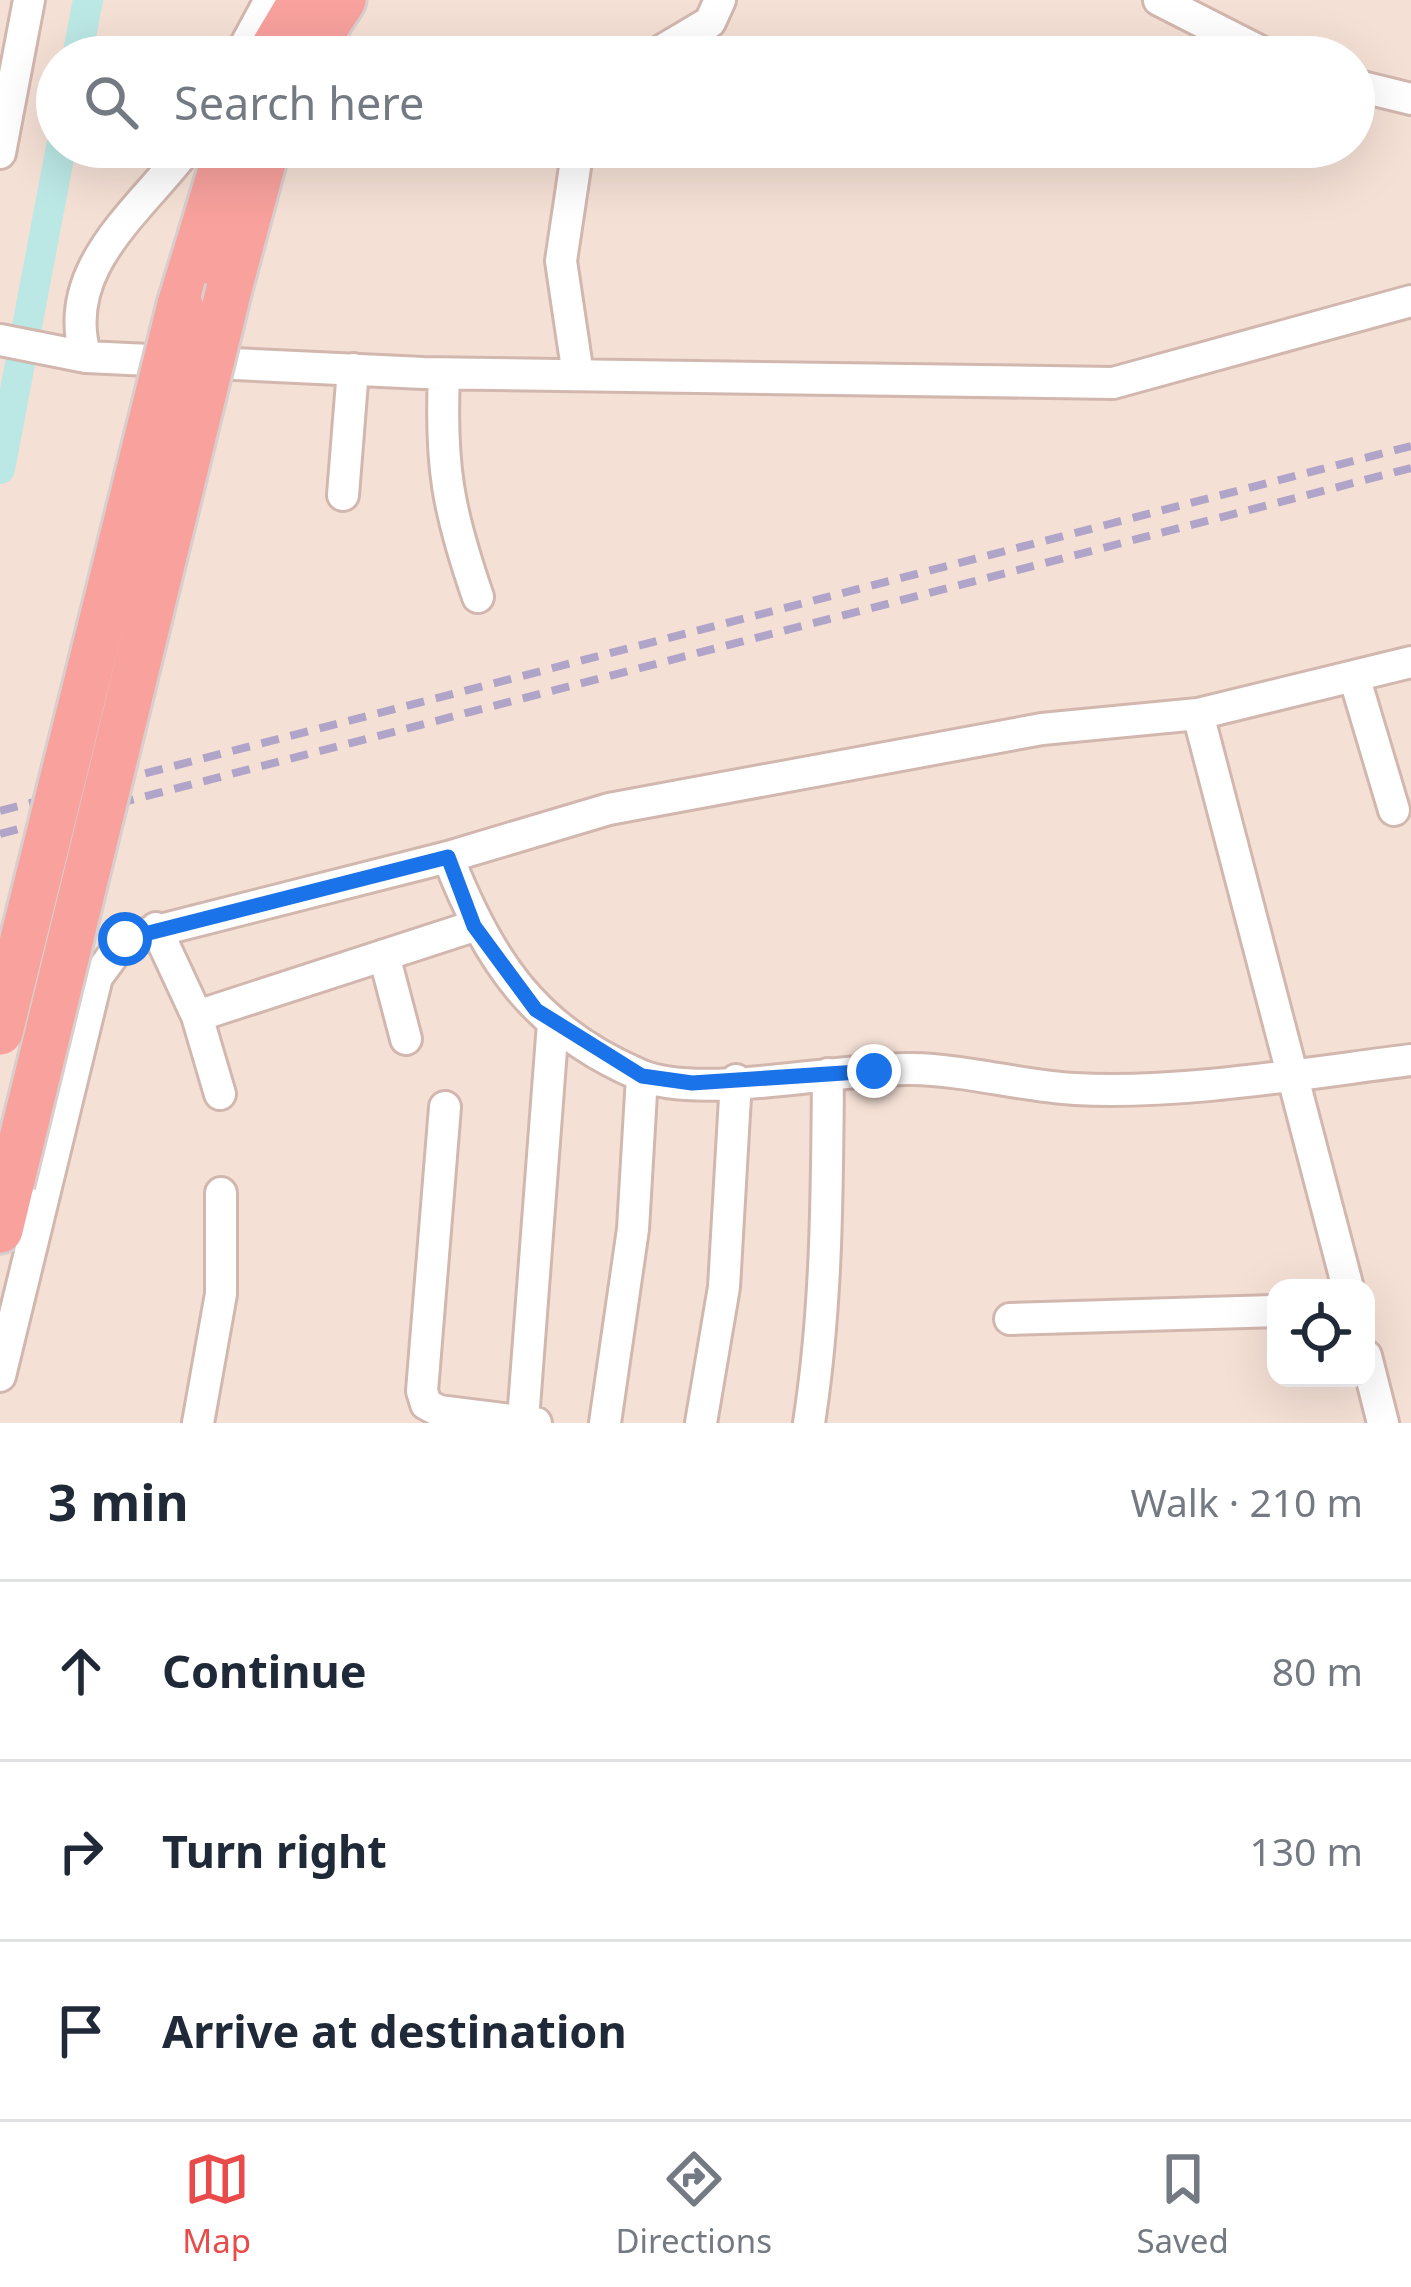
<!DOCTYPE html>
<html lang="en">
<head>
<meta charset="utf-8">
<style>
  body { margin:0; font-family:"Noto Sans",sans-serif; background:#f6f6f7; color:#1f2937 }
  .controls { position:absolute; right:36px; bottom:36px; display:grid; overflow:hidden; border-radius:24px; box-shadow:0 12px 48px #0002 }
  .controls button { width:108px; height:108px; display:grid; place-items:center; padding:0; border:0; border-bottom:3px solid #e0e1e3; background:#fff; color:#1f2937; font:60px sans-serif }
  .stop { position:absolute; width:36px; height:36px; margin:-27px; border:9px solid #1a73e8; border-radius:50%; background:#fff }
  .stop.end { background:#1a73e8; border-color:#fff; box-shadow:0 3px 12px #0008 }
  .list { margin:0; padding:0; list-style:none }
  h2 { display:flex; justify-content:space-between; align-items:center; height:156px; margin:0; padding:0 48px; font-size:51px }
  h2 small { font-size:39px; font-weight:400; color:#747a83 }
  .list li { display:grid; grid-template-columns:78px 1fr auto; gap:36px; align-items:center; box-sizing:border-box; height:180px; padding:0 48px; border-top:3px solid #e0e1e3 }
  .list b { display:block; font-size:45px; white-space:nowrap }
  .list em { font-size:39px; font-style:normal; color:#747a83 }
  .icon { flex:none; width:66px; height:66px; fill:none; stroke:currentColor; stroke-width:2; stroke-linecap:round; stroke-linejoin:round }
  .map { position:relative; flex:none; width:1411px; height:1423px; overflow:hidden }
  .search { position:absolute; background:#fff; box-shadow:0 12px 48px #0002; left:36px; right:36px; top:36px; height:132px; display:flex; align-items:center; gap:30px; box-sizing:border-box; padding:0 42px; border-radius:66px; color:#747a83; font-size:45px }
  .sheet { height:696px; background:#fff }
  nav { display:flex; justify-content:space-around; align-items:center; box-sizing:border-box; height:168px; border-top:3px solid #e0e1e3; background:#fff; font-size:33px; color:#747a83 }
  nav a { display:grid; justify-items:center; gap:6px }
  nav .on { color:#e94b4a }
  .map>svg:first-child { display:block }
  .residential { fill:#f5e0d5; fill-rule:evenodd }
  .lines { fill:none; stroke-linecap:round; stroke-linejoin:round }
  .canal { stroke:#bbe7e4; stroke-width:30 }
  .minor-casing { stroke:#d2b7af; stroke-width:36 }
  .highway-casing { stroke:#d9cecc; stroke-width:51 }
  .minor { stroke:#fff; stroke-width:30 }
  .highway { stroke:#f8a19d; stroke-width:45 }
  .rail { stroke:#b0a4c8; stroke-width:8; stroke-dasharray:18 12; stroke-linecap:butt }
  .highway-bridge-casing { stroke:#d9cecc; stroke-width:51; stroke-linecap:butt }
  .highway-bridge { stroke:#f8a19d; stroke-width:45 }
  .route { stroke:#1a73e8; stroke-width:15 }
</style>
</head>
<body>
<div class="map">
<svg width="1411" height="1423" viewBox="0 0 1411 1423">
  <rect width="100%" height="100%" fill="#fdf0e7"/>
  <path class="residential" d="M 0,0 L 1411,0 L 1411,1423 L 0,1423 ZM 57,57 L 1354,57 L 1354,147 L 57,147 ZM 1276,1288 L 1366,1288 L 1366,1378 L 1276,1378 Z"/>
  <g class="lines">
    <path class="canal" d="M 77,57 L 88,0
      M 0,469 L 61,147"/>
    <g class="minor-casing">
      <path id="minor" d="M 1159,0 L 1271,57
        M 239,57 L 270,0
        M 651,57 L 710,22 L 720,0
        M 1354,85 L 1411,99
        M 0,153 L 29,0
        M 0,340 L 86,357 L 423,373 L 1113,383 L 1411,301
        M 86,357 C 58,269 141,210 188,147
        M 444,374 C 440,466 448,510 478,597
        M 578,375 L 561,261 L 578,147
        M 343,495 L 353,369
        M 1354,676 L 1394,810
        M 1198,714 L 1348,1288
        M 448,857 C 488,960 534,1030 640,1075 C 702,1101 840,1067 912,1069 C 967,1070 1021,1086 1075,1089 C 1179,1095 1307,1073 1411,1060
        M 156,928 L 197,1016 L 474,926
        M 384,955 L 406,1039
        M 197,1016 L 220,1094
        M 445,1107 L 422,1391 L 426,1404 L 439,1411 L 536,1423
        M 1010,1319 L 1276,1311
        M 1366,1356 L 1383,1423
        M 0,1376 L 97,977 L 125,939 L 448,857 L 609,809 L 1042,729 L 1198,714 L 1411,662
        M 523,1420 L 553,1023
        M 198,1423 L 221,1294 L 221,1193
        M 605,1423 L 633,1229 L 642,1076
        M 701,1423 L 724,1287 L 736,1080
        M 809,1423 C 827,1307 827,1191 828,1074"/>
    </g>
    <g class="highway-casing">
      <path id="highway" d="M 268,57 L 302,0
        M 306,57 L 343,0
        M 229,289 L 267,147
        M 180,305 L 228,147
        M 0,1230 L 11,1184"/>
    </g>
    <use href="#minor" class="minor"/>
    <use href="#highway" class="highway"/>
    <path class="rail" d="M 0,811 L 1411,446
      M 0,834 L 1411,468"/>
    <g class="highway-bridge-casing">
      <path id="highway-bridge" d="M 0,1032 L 180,305
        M 11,1184 L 229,289"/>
    </g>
    <use href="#highway-bridge" class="highway-bridge"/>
  </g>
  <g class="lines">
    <path class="route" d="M 125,939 L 448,857 L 474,926 L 536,1010 L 642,1076 L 692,1083 L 874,1071"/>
  </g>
</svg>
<div class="controls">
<button><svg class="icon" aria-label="locate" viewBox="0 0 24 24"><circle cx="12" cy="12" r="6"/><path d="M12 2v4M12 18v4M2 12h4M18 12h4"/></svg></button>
</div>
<div class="stop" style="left:125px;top:939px"></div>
<div class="stop end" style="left:874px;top:1071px"></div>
<div class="search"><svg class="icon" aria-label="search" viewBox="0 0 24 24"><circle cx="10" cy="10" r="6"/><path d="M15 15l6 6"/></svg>Search here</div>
</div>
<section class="sheet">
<h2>3 min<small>Walk · 210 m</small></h2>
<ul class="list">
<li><svg class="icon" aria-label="ahead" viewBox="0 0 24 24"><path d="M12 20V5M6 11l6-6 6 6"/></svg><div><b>Continue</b></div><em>80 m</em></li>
<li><svg class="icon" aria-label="right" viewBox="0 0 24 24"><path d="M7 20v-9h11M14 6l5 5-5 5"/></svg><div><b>Turn right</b></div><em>130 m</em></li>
<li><svg class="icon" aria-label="arrive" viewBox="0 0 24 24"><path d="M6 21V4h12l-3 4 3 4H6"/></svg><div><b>Arrive at destination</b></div></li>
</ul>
</section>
<nav>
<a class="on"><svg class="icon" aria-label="map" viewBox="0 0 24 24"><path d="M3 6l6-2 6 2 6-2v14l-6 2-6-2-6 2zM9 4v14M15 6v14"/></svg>Map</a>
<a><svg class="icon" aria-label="directions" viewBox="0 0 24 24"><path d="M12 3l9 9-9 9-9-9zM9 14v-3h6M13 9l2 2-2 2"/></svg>Directions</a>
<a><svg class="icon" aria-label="saved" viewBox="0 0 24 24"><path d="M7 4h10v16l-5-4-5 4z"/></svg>Saved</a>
</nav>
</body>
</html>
